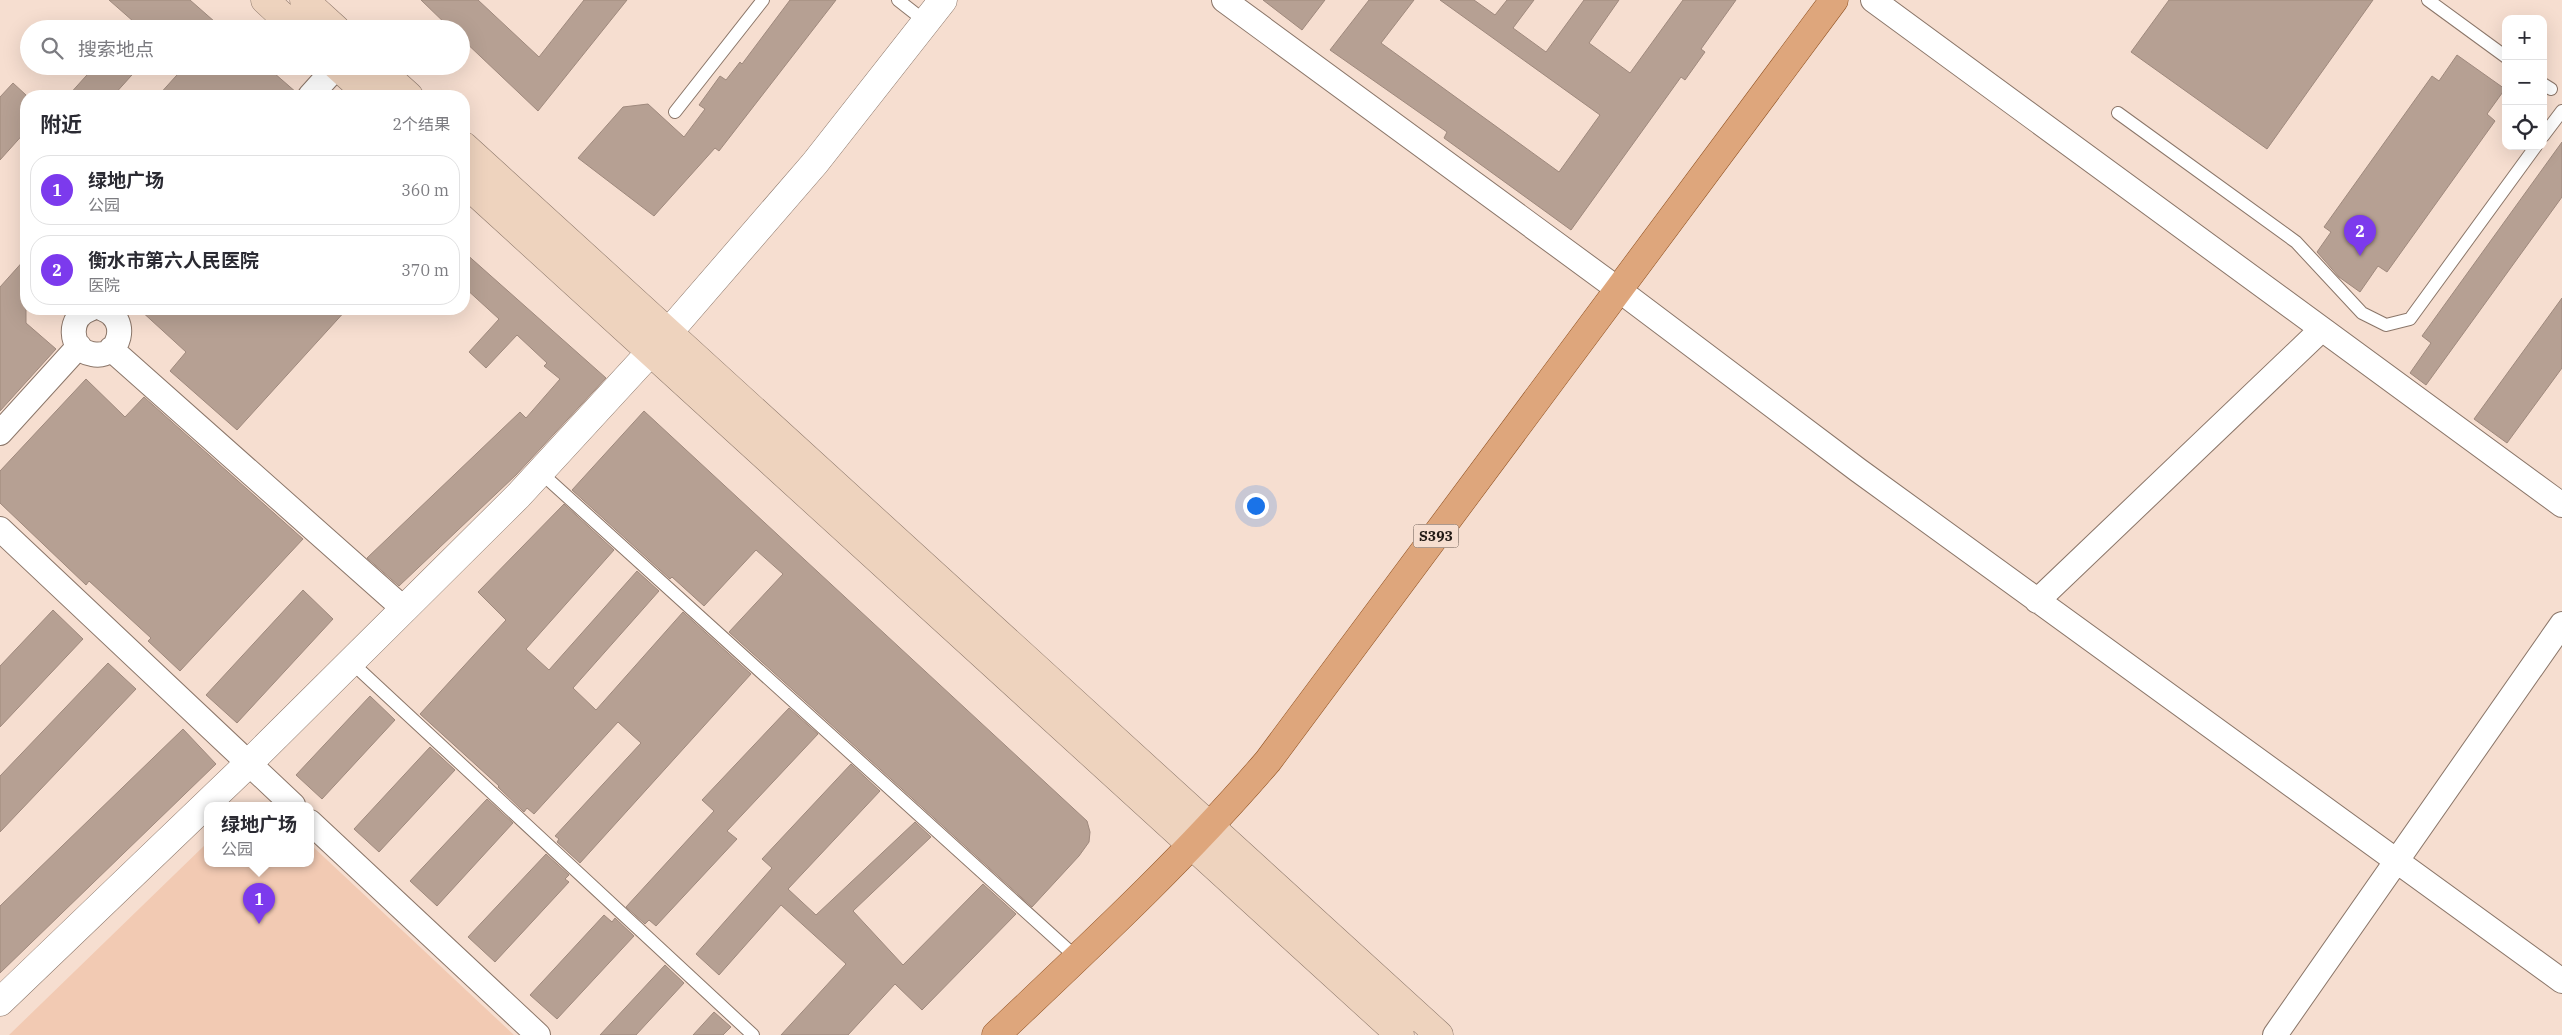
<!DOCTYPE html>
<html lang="zh">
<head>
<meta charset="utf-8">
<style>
  body { margin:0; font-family:"IBM Plex Serif","Noto Sans SC",serif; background:#f2f2f3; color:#2b2b33 }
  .controls { position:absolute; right:15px; top:15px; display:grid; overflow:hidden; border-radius:10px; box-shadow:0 5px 20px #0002 }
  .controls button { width:45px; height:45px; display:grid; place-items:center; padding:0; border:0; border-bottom:1px solid #e1e1e2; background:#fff; color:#2b2b33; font:25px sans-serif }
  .you { position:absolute; left:1255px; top:505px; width:18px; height:18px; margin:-12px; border:4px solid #fff; border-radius:50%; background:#1a73e8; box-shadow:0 0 0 8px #1a73e833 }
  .badge { display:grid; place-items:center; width:32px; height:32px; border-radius:50%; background:#7c3aed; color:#fff; font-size:16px; font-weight:700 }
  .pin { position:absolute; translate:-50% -41px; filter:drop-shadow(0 1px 2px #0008) }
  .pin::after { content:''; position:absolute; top:26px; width:18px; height:15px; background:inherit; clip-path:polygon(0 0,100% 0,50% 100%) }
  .popup { position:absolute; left:204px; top:802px; width:110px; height:65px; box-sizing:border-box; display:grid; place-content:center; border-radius:10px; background:#fff; filter:drop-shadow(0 1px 4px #0005); font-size:16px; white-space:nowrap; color:#7c7c81 }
  .popup b { font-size:19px; color:#2b2b33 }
  .popup::after { content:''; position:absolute; left:50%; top:100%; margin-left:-10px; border:10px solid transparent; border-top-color:#fff }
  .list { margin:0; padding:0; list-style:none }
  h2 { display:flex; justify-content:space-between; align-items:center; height:65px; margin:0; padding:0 20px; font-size:21px }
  h2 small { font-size:16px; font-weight:400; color:#7c7c81 }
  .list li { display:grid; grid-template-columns:32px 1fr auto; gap:15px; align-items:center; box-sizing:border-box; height:70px; margin:0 10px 10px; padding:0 10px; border:1px solid #e1e1e2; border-radius:20px }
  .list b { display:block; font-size:19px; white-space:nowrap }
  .list p { margin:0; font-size:16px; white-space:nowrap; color:#7c7c81 }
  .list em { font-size:16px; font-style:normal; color:#7c7c81 }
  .icon { flex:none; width:28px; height:28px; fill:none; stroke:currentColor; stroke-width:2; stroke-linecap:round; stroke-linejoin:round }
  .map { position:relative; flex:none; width:2562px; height:1035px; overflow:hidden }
  .search { position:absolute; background:#fff; box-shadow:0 5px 20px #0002; left:20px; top:20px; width:450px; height:55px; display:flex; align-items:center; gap:12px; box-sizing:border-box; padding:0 18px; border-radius:28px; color:#7c7c81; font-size:19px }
  .panel { position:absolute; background:#fff; box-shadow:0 5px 20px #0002; left:20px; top:90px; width:450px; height:225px; border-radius:20px }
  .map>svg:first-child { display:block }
  .green { fill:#f2cab3 }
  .building { fill:#b6a093; stroke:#9f897d }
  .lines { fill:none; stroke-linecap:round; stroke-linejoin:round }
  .service-casing { stroke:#8b7669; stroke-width:14 }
  .minor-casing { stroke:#8b7669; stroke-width:26 }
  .tertiary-casing { stroke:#8b7669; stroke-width:29 }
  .secondary-casing { stroke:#8b7669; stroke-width:29 }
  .primary-casing { stroke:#8e4f1f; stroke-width:29 }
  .service { stroke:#fff; stroke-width:12 }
  .minor { stroke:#fff; stroke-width:24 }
  .tertiary { stroke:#fff; stroke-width:28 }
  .secondary { stroke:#eed3be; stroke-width:28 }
  .primary { stroke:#dea67c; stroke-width:28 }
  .labels { text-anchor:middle; stroke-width:5; stroke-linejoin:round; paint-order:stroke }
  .shield { fill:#f6ded0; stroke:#62554d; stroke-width:1 }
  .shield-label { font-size:14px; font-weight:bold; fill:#221a15 }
</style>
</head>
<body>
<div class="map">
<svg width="2562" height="1035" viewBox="0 0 2562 1035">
  <rect width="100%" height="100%" fill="#f6ded0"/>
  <path class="green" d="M 208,842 L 208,863 L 310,863 L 310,844 L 514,1035 L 9,1035 Z"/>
  <path class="building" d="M 109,0 L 190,0 L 223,29 L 142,29 Z
    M 421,0 L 478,0 L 539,57 L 584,0 L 627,0 L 538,111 L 461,38 L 461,29 L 451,29 Z
    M 790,0 L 836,0 L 719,151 L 715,148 L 654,216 L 578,158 L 623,107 L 648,104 L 684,137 L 705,109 L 699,105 L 720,76 L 726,80 L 740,62 L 742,64 Z
    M 1263,0 L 1325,0 L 1302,30 Z
    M 1369,0 L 1414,0 L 1381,43 L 1559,172 L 1600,115 L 1440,0 L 1474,0 L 1495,15 L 1507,0 L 1534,0 L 1513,28 L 1546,52 L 1584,0 L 1619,0 L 1589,43 L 1630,73 L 1683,0 L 1736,0 L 1701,49 L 1705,52 L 1685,80 L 1681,77 L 1571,230 L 1444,138 L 1447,132 L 1330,50 Z
    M 2169,0 L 2373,0 L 2267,149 L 2131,52 Z
    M 2457,55 L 2505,89 L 2487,114 L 2495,121 L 2387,272 L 2378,266 L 2360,292 L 2339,277 L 2317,252 L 2331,232 L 2324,227 L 2432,76 L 2439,81 Z
    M 95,66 L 140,66 L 113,96 L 68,96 Z
    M 185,66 L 266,66 L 297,93 L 297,96 L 158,96 Z
    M 13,83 L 26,95 L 26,131 L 0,160 L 0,97 Z
    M 2562,142 L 2562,197 L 2426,385 L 2410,373 L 2431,343 L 2422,336 Z
    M 464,252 L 606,378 L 516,475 L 399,586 L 367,558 L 520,412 L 526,418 L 560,379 L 544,366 L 547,363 L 517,335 L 486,368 L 469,352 L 499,319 L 464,287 Z
    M 26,258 L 26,323 L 56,349 L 0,411 L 0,287 Z
    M 2562,298 L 2562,368 L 2507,443 L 2474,419 Z
    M 139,309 L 347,309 L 237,430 L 170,371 L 186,352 Z
    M 86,379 L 125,417 L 144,397 L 303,539 L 180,671 L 148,641 L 151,638 L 89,581 L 86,585 L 0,503 L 0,471 Z
    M 644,411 L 1087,821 L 1090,832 L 1089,842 L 1079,856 L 1032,907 L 729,632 L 783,574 L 756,550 L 704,606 L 672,577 L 670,579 L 572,490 Z
    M 564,504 L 614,550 L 526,649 L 549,670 L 637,571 L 659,591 L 573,688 L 596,710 L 683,612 L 751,674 L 580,863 L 557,842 L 559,839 L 555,836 L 641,743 L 618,722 L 534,814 L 527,808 L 524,812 L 498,787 L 499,786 L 420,714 L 506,620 L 478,592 Z
    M 303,590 L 333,619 L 237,723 L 206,695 Z
    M 53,610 L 83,639 L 0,727 L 0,666 Z
    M 108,663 L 136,689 L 0,832 L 0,776 Z
    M 370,696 L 395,720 L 322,799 L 296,775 Z
    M 789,708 L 818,734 L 727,831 L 737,839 L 656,926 L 649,920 L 645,924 L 626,907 L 714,811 L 702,800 Z
    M 183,729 L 216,764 L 0,973 L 0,906 Z
    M 430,747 L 455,770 L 379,852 L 354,829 Z
    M 851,764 L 880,791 L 788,889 L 816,915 L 915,822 L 931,837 L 853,911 L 903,965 L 983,884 L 1016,914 L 922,1010 L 895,984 L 848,1035 L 781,1035 L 846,964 L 781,905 L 719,975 L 696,954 L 772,868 L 762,859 Z
    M 487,799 L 513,823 L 437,906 L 410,881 Z
    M 546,854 L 569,875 L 565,879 L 569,882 L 495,962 L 468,937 Z
    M 604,915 L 612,922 L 615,918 L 634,936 L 557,1019 L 530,995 Z
    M 665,965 L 684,983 L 636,1035 L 600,1035 Z
    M 714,1012 L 731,1027 L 723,1035 L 693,1035 Z"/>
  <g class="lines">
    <g class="service-casing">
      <path id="service" d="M 898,0 L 926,22
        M 2428,0 L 2506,57
        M 2543,84 L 2551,89
        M 675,112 L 763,0
        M 2118,113 L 2296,242 L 2362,313 L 2386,325 L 2410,319 L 2536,146
        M 2543,136 L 2562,111
        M 540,472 L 1077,958
        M 351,662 L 753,1035"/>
    </g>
    <g class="minor-casing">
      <path id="minor" d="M 1224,0 L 1619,290 L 1858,470 L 2562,981
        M 1873,0 L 2562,505
        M 310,96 L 337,66
        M 90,309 C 68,316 68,350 92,354 C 121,360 130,318 103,309
        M 111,349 L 404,609
        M 0,433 L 79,346
        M 0,529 L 293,805
        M 2037,601 L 2322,329
        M 310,822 L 538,1035
        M 2275,1035 L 2562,624"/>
    </g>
    <g class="tertiary-casing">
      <path id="tertiary" d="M 0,1002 L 248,764 L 518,496 L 668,333 L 815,163 L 943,0"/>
    </g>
    <g class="secondary-casing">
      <path id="secondary" d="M 265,0 L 296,29
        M 304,0 L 336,29
        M 337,66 L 370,96
        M 376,66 L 409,96
        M 464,146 L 1439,1035
        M 464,182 L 1400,1035"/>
    </g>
    <g class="primary-casing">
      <path id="primary" d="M 996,1035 C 1090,946 1184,859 1268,761 L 1834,0"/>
    </g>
    <use href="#service" class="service"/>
    <use href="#minor" class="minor"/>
    <use href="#tertiary" class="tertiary"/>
    <use href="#secondary" class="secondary"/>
    <use href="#primary" class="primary"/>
  </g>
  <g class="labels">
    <rect class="shield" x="1413.5" y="524.5" width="45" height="23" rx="4"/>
    <g class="shield-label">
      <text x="1436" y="541">S393</text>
    </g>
  </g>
</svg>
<div class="controls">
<button>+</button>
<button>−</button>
<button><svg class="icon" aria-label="locate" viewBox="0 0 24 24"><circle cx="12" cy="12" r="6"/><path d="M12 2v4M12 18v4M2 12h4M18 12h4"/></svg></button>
</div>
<div class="you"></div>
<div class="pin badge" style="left:259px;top:924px">1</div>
<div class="popup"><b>绿地广场</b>公园</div>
<div class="pin badge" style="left:2360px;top:256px">2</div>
<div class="search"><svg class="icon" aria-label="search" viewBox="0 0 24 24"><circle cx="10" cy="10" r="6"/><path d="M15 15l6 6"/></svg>搜索地点</div>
<section class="panel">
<h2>附近<small>2个结果</small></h2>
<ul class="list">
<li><span class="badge">1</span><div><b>绿地广场</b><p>公园</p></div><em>360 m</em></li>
<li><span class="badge">2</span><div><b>衡水市第六人民医院</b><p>医院</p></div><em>370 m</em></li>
</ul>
</section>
</div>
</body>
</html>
